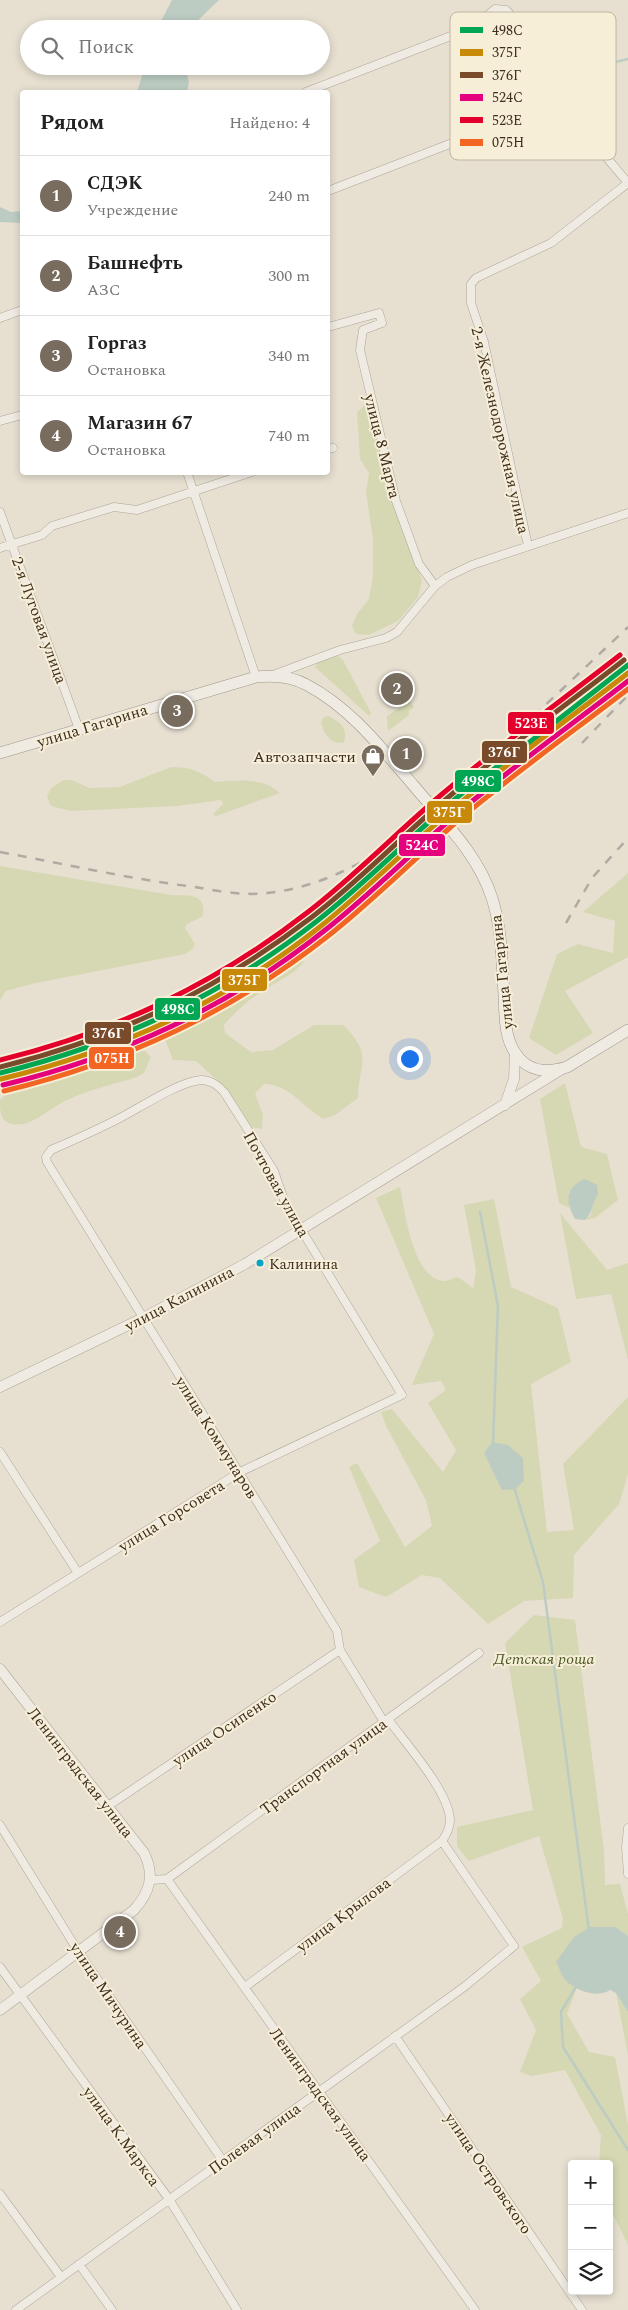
<!DOCTYPE html>
<html lang="ru">
<head>
<meta charset="utf-8">
<style>
  body { margin:0; font-family:Spectral,serif; background:#f2f2f2; color:#222 }
  .controls { position:absolute; right:15px; bottom:15px; display:grid; overflow:hidden; border-radius:5px; box-shadow:0 2px 8px #0003 }
  .controls button { width:45px; height:45px; display:grid; place-items:center; padding:0; border:0; border-bottom:1px solid #e0e0e0; background:#fff; color:#222; font:25px sans-serif }
  .you { position:absolute; left:409px; top:1058px; width:18px; height:18px; margin:-12px; border:4px solid #fff; border-radius:50%; background:#1a73e8; box-shadow:0 0 0 8px #1a73e833 }
  .badge { display:grid; place-items:center; width:32px; height:32px; border-radius:50%; background:#786c5e; color:#fff; font-size:16px; font-weight:700 }
  .pin { position:absolute; translate:-50% -50%; border:2px solid #fff; box-shadow:0 1px 5px #0006 }
  .list { margin:0; padding:0; list-style:none }
  h2 { display:flex; justify-content:space-between; align-items:center; height:65px; margin:0; padding:0 20px; font-size:21px }
  h2 small { font-size:16px; font-weight:400; color:#767676 }
  .list li { display:grid; grid-template-columns:32px 1fr auto; gap:15px; align-items:center; box-sizing:border-box; height:80px; padding:0 20px; border-top:1px solid #e0e0e0 }
  .list b { display:block; font-size:19px; white-space:nowrap }
  .list p { margin:0; font-size:16px; white-space:nowrap; color:#767676 }
  .list em { font-size:16px; font-style:normal; color:#767676 }
  .icon { flex:none; width:28px; height:28px; fill:none; stroke:currentColor; stroke-width:2; stroke-linecap:round; stroke-linejoin:round }
  .map { position:relative; flex:none; width:628px; height:2310px; overflow:hidden }
  .search { position:absolute; background:#fff; box-shadow:0 2px 8px #0003; left:20px; top:20px; width:310px; height:55px; display:flex; align-items:center; gap:12px; box-sizing:border-box; padding:0 18px; border-radius:28px; color:#767676; font-size:19px }
  .panel { position:absolute; background:#fff; box-shadow:0 2px 8px #0003; left:20px; top:90px; width:310px; height:385px; border-radius:5px }
  .map>svg:first-child { display:block }
  .green { fill:#d6d7b3 }
  .water { fill:#bcccc2 }
  .lines { fill:none; stroke-linecap:round; stroke-linejoin:round }
  .stream { stroke:#bcccc2; stroke-width:2.5 }
  .minor-casing { stroke:#ada599; stroke-width:9 }
  .tertiary-casing { stroke:#ada599; stroke-width:11 }
  .secondary-casing { stroke:#9c958a; stroke-width:12 }
  .minor { stroke:#efebe3; stroke-width:8 }
  .tertiary { stroke:#efebe3; stroke-width:10 }
  .secondary { stroke:#efebe3; stroke-width:11 }
  .rail { stroke:#afaaa2; stroke-width:2.5; stroke-dasharray:9 9; stroke-linecap:butt }
  .rail-1-casing { stroke:#f7eed8; stroke-width:9 }
  .rail-2-casing { stroke:#f7eed8; stroke-width:9 }
  .rail-3-casing { stroke:#f7eed8; stroke-width:9 }
  .rail-4-casing { stroke:#f7eed8; stroke-width:9 }
  .rail-5-casing { stroke:#f7eed8; stroke-width:9 }
  .rail-6-casing { stroke:#f7eed8; stroke-width:9 }
  .rail-1 { stroke:#00a651; stroke-width:5 }
  .rail-2 { stroke:#c88808; stroke-width:5 }
  .rail-3 { stroke:#7a4b2a; stroke-width:5 }
  .rail-4 { stroke:#e5007d; stroke-width:5 }
  .rail-5 { stroke:#e4002b; stroke-width:5 }
  .rail-6 { stroke:#f26522; stroke-width:5 }
  .bus-dot { fill:#03a3c5; stroke:#f7eed8; stroke-width:2 }
  .labels { text-anchor:middle; stroke-width:4; stroke-linejoin:round; paint-order:stroke }
  .bus-label { font-size:15px; fill:#3d2e20; stroke:#f7eed8; text-anchor:start }
  .street-label { font-size:16px; fill:#3d2e20; stroke:#f7eed8 }
  .poi-label { font-size:16px; fill:#3d2e20; stroke:#f7eed8; text-anchor:end }
  .park-label { font-size:16px; font-style:italic; fill:#4d5a26; stroke:#f7eed8 }
  .key { fill:#f7eed8; stroke:#bfb4a1; stroke-width:1 }
  .key-label { font-size:14px; fill:#3d2e20 }
  .line-badge { stroke:#f7eed8; stroke-width:2 }
  .badge-label { font-size:14px; text-anchor:middle; font-weight:bold; fill:#fff }
</style>
</head>
<body>
<div class="map">
<svg width="628" height="2310" viewBox="0 0 628 2310">
  <rect width="100%" height="100%" fill="#e7e0d1"/>
  <path class="green" d="M 365,405 L 376,408 L 394,502 L 422,581 L 418,597 L 398,621 L 369,635 L 356,634 L 352,626 L 357,614 L 369,599 L 373,575 L 373,539 L 366,492 L 369,473 L 360,459 L 357,412 Z
    M 338,656 L 343,660 L 371,713 L 369,716 L 315,667 L 319,661 Z
    M 408,702 L 411,702 L 414,707 L 409,711 L 409,715 L 388,731 L 387,716 Z
    M 329,716 C 340,723 348,727 344,742 C 331,746 323,733 321,722 L 324,717 Z
    M 171,767 C 190,767 200,771 215,782 C 238,780 262,777 280,793 L 216,816 L 213,814 L 223,804 L 221,800 L 177,806 L 71,811 L 51,806 L 47,797 L 51,788 L 64,780 L 72,780 L 89,788 L 120,787 Z
    M 0,866 L 171,895 C 189,896 206,892 203,916 L 187,924 L 185,928 L 195,944 L 192,949 L 185,954 L 36,983 L 6,991 L 0,1000 Z
    M 628,873 L 628,957 L 565,991 L 593,1033 L 556,1055 L 529,1038 L 557,954 L 578,944 L 613,953 L 615,921 L 583,912 Z
    M 297,957 L 304,962 C 292,976 277,981 263,991 C 248,1000 235,1012 224,1025 L 225,1033 L 251,1052 L 273,1050 L 314,1025 L 343,1025 C 374,1056 359,1061 358,1098 L 335,1115 L 324,1119 C 303,1108 290,1084 264,1084 L 255,1093 L 263,1115 L 262,1129 L 249,1127 L 220,1083 L 196,1061 L 173,1060 L 164,1037 L 168,1030 L 241,992 L 278,965 Z
    M 136,1050 L 145,1051 L 151,1057 L 144,1073 L 137,1077 C 111,1085 84,1091 61,1103 C 47,1111 29,1128 12,1124 C 0,1121 0,1111 0,1100 L 10,1090 L 77,1074 Z
    M 565,1083 L 581,1147 L 607,1154 L 618,1200 L 595,1218 L 585,1220 L 591,1215 L 593,1201 L 569,1191 L 569,1208 L 559,1203 L 540,1099 Z
    M 400,1187 C 405,1211 412,1277 443,1281 C 448,1281 454,1278 458,1277 L 473,1288 L 476,1270 L 464,1205 L 494,1199 L 511,1287 L 558,1308 L 571,1362 L 531,1384 L 547,1532 L 574,1530 L 563,1464 L 628,1397 L 628,1474 L 619,1504 L 574,1555 L 573,1598 L 524,1601 L 488,1624 L 440,1578 L 422,1575 L 386,1597 L 359,1587 L 354,1560 L 380,1541 L 349,1467 L 357,1463 L 405,1547 L 432,1526 L 426,1500 L 386,1426 L 381,1412 L 392,1409 L 443,1472 L 456,1450 L 428,1403 L 446,1390 L 441,1381 L 412,1385 L 434,1334 L 376,1198 Z
    M 560,1213 L 607,1270 L 628,1263 L 628,1360 L 611,1294 L 576,1299 Z
    M 534,1615 L 575,1620 L 604,1851 L 605,1885 L 620,1884 L 628,1914 L 628,1936 L 616,1927 L 564,1978 L 577,1987 L 567,2014 L 589,2052 L 615,2057 L 628,2125 L 628,2245 L 609,2206 L 609,2164 L 599,2164 L 601,2135 L 565,2070 L 532,2076 L 520,2072 L 536,2030 L 520,1999 L 541,1981 L 522,1947 L 562,1928 L 563,1919 L 539,1836 L 469,1861 L 457,1846 L 457,1827 L 533,1810 L 505,1643 Z
    M 616,1993 L 628,2012 L 628,2055 Z"/>
  <path class="water" d="M 172,0 L 219,0 L 194,24 L 193,29 L 157,29 Z
    M 145,66 L 185,66 L 189,82 L 187,92 L 137,92 Z
    M 0,207 L 11,212 L 22,211 L 22,223 L 0,222 Z
    M 585,1179 L 597,1185 L 598,1194 C 592,1202 593,1213 585,1220 L 575,1219 C 565,1202 565,1187 585,1179 Z
    M 492,1442 L 508,1445 L 523,1458 L 524,1481 L 515,1489 L 502,1490 L 484,1453 Z
    M 590,1927 L 616,1927 L 628,1936 L 628,2012 L 616,1993 L 610,1990 C 596,1999 572,1990 563,1977 C 560,1972 559,1966 556,1962 L 574,1937 Z"/>
  <g class="lines">
    <path class="stream" d="M 569,95 C 591,71 596,66 628,59
      M 480,1212 L 498,1306 L 493,1443
      M 514,1487 L 543,1582 L 589,1931
      M 577,1985 L 561,2012 L 563,2047 L 628,2150"/>
    <g class="minor-casing">
      <path id="minor" d="M 306,92 L 474,27 L 495,9 L 506,10 L 509,13 L 520,42 L 538,69 L 549,75 L 557,94 L 575,120 L 628,183 L 551,243 L 476,278 L 471,284 L 471,303 L 484,342 L 528,546
        M 328,191 L 491,128 L 557,94
        M 0,318 L 22,310
        M 328,327 L 379,313 L 382,323 L 363,330 L 360,350 L 396,501 L 419,564 L 435,586
        M 0,421 L 22,415
        M 328,449 L 333,448
        M 187,472 L 256,677
        M 0,512 L 79,729
        M 0,548 L 42,535 L 52,526 L 114,507 L 137,510 L 252,472
        M 273,675 L 340,650 L 386,638 L 397,632 L 435,586 L 447,577 L 472,565 L 628,513
        M 0,1452 L 78,1573
        M 0,1622 L 240,1472 L 402,1395 L 285,1203 L 274,1171 L 224,1092 C 217,1085 211,1080 201,1080 C 177,1082 137,1110 114,1121 C 94,1131 72,1141 51,1150 L 46,1157 L 47,1162 L 337,1631 L 340,1650 L 384,1722
        M 108,1806 L 340,1650
        M 0,1825 L 78,1951 L 223,2161
        M 628,1828 L 626,1847 L 628,1874
        M 167,1879 L 475,2310
        M 167,1879 L 479,1653
        M 151,1880 L 167,1879
        M 0,1967 L 169,2199 L 237,2310
        M 245,1987 L 442,1841
        M 395,2036 L 582,2310
        M 0,2194 L 61,2277
        M 79,2264 L 112,2310
        M 16,2310 L 464,1987 L 514,1946 L 442,1841 C 447,1834 450,1828 450,1820 C 449,1791 405,1743 388,1719"/>
    </g>
    <g class="tertiary-casing">
      <path id="tertiary" d="M 505,1105 L 514,1079 L 515,1054
        M 0,1387 L 143,1318 L 245,1264 L 562,1069
        M 0,1669 L 144,1853 C 155,1875 150,1892 134,1910 L 0,2010"/>
    </g>
    <g class="secondary-casing">
      <path id="secondary" d="M 0,753 L 256,677 C 274,675 291,676 307,685 C 351,708 383,750 414,786 C 443,821 478,854 492,898 C 502,929 502,963 504,995 C 505,1014 504,1038 516,1054 C 528,1072 548,1073 567,1067 L 628,1030"/>
    </g>
    <use href="#minor" class="minor"/>
    <use href="#tertiary" class="tertiary"/>
    <use href="#secondary" class="secondary"/>
    <path class="rail" d="M 582,743 L 628,695
      M 0,852 C 65,864 130,879 195,887 C 218,891 244,896 267,893 C 308,889 346,872 381,851
      M 566,923 L 592,878 L 628,838
      M 0,1067 C 72,1050 162,1017 224,978 C 313,922 390,851 466,780 C 520,729 574,678 628,627"/>
    <g class="rail-1-casing">
      <path id="rail-1" d="M 0,1073 C 118,1044 220,997 317,921 C 363,885 403,844 448,805 C 470,786 494,769 517,752 C 554,723 591,694 628,665"/>
    </g>
    <g class="rail-2-casing">
      <path id="rail-2" d="M 1,1079 C 121,1050 224,1003 321,926 C 367,889 409,846 454,808 C 510,761 570,718 628,673"/>
    </g>
    <g class="rail-3-casing">
      <path id="rail-3" d="M 0,1067 C 118,1038 215,991 312,917 C 359,881 400,838 445,800 C 502,751 565,706 624,660"/>
    </g>
    <g class="rail-4-casing">
      <path id="rail-4" d="M 3,1085 C 123,1056 227,1008 324,931 C 371,894 412,852 458,813 C 512,767 571,725 628,681"/>
    </g>
    <g class="rail-5-casing">
      <path id="rail-5" d="M 0,1060 C 115,1032 214,985 308,912 C 355,876 396,833 441,795 C 499,746 561,701 620,655"/>
    </g>
    <g class="rail-6-casing">
      <path id="rail-6" d="M 4,1091 C 125,1062 230,1013 328,936 C 375,899 416,857 461,818 C 515,773 572,732 628,689"/>
    </g>
    <use href="#rail-1" class="rail-1"/>
    <use href="#rail-2" class="rail-2"/>
    <use href="#rail-3" class="rail-3"/>
    <use href="#rail-4" class="rail-4"/>
    <use href="#rail-5" class="rail-5"/>
    <use href="#rail-6" class="rail-6"/>
  </g>
  <defs>
    <g id="shop-pin" transform="scale(1.25)"><path d="M0 17L-7.5 6A9.5 9.5 0 1 1 7.5 6Z" fill="#786c5e" stroke="#f7eed8"/><path d="M-5-2.5h2.3a2.7 3.5 0 0 1 5.4 0H5L5.5 6h-11ZM-1.5-2.5h3a1.5 2.3 0 0 0-3 0Z" fill="#fff"/></g>
  </defs>
  <g fill-rule="evenodd">
    <use href="#shop-pin" x="373" y="756"/>
  </g>
  <circle class="bus-dot" cx="260" cy="1263" r="4.5"/>
  <g class="labels">
    <g class="bus-label">
      <text x="269" y="1269">Калинина</text>
    </g>
    <g class="street-label">
      <text transform="translate(501 430) rotate(77)" y="6">2-я Железнодорожная улица</text>
      <text transform="translate(383 446) rotate(76)" y="6">улица 8 Марта</text>
      <text transform="translate(40 620) rotate(70)" y="6">2-я Луговая улица</text>
      <text transform="translate(92 725) rotate(-17)" y="6">улица Гагарина</text>
      <text transform="translate(501 972) rotate(-96)" y="6">улица Гагарина</text>
      <text transform="translate(277 1184) rotate(61)" y="6">Почтовая улица</text>
      <text transform="translate(179 1298) rotate(-28)" y="6">улица Калинина</text>
      <text transform="translate(217 1437) rotate(58)" y="6">улица Коммунаров</text>
      <text transform="translate(171 1515) rotate(-32)" y="6">улица Горсовета</text>
      <text transform="translate(224 1728) rotate(-34)" y="6">улица Осипенко</text>
      <text transform="translate(323 1766) rotate(-36)" y="6">Транспортная улица</text>
      <text transform="translate(81 1772) rotate(52)" y="6">Ленинградская улица</text>
      <text transform="translate(343 1914) rotate(-37)" y="6">улица Крылова</text>
      <text transform="translate(109 1995) rotate(56)" y="6">улица Мичурина</text>
      <text transform="translate(321 2094) rotate(54)" y="6">Ленинградская улица</text>
      <text transform="translate(122 2136) rotate(54)" y="6">улица К.Маркса</text>
      <text transform="translate(254 2138) rotate(-36)" y="6">Полевая улица</text>
      <text transform="translate(489 2173) rotate(56)" y="6">улица Островского</text>
    </g>
    <g class="poi-label">
      <text x="356" y="762">Автозапчасти</text>
    </g>
    <g class="park-label">
      <text x="544" y="1664">Детская роща</text>
    </g>
  </g>
  <rect x="450" y="12" width="166" height="148" rx="8" class="key"/>
  <rect x="460" y="27" width="23" height="6" fill="#00a651"/>
  <rect x="460" y="49" width="23" height="7" fill="#c88808"/>
  <rect x="460" y="72" width="23" height="6" fill="#7a4b2a"/>
  <rect x="460" y="94" width="23" height="7" fill="#e5007d"/>
  <rect x="460" y="117" width="23" height="6" fill="#e4002b"/>
  <rect x="460" y="139" width="23" height="7" fill="#f26522"/>
  <g class="key-label">
    <text x="492" y="35">498С</text>
    <text x="492" y="57">375Г</text>
    <text x="492" y="80">376Г</text>
    <text x="492" y="102">524С</text>
    <text x="492" y="125">523Е</text>
    <text x="492" y="147">075Н</text>
  </g>
  <g class="line-badge">
    <rect x="507" y="711" width="48" height="24" rx="5" fill="#e4002b"/>
    <rect x="481" y="740" width="47" height="24" rx="5" fill="#7a4b2a"/>
    <rect x="454" y="769" width="48" height="24" rx="5" fill="#00a651"/>
    <rect x="426" y="800" width="47" height="24" rx="5" fill="#c88808"/>
    <rect x="398" y="833" width="48" height="24" rx="5" fill="#e5007d"/>
    <rect x="221" y="968" width="47" height="24" rx="5" fill="#c88808"/>
    <rect x="154" y="997" width="47" height="24" rx="5" fill="#00a651"/>
    <rect x="84" y="1021" width="48" height="24" rx="5" fill="#7a4b2a"/>
    <rect x="88" y="1046" width="47" height="24" rx="5" fill="#f26522"/>
  </g>
  <g class="badge-label">
    <text x="531" y="728">523Е</text>
    <text x="504" y="757">376Г</text>
    <text x="478" y="786">498С</text>
    <text x="449" y="817">375Г</text>
    <text x="422" y="850">524С</text>
    <text x="244" y="985">375Г</text>
    <text x="178" y="1014">498С</text>
    <text x="108" y="1038">376Г</text>
    <text x="112" y="1063">075Н</text>
  </g>
</svg>
<div class="controls">
<button>+</button>
<button>−</button>
<button><svg class="icon" aria-label="layers" viewBox="0 0 24 24"><path d="M12 4l9 5-9 5-9-5zM3 14l9 5 9-5"/></svg></button>
</div>
<div class="you"></div>
<div class="pin badge" style="left:406px;top:754px">1</div>
<div class="pin badge" style="left:397px;top:689px">2</div>
<div class="pin badge" style="left:177px;top:711px">3</div>
<div class="pin badge" style="left:120px;top:1932px">4</div>
<div class="search"><svg class="icon" aria-label="search" viewBox="0 0 24 24"><circle cx="10" cy="10" r="6"/><path d="M15 15l6 6"/></svg>Поиск</div>
<section class="panel">
<h2>Рядом<small>Найдено: 4</small></h2>
<ul class="list">
<li><span class="badge">1</span><div><b>СДЭК</b><p>Учреждение</p></div><em>240 m</em></li>
<li><span class="badge">2</span><div><b>Башнефть</b><p>АЗС</p></div><em>300 m</em></li>
<li><span class="badge">3</span><div><b>Горгаз</b><p>Остановка</p></div><em>340 m</em></li>
<li><span class="badge">4</span><div><b>Магазин 67</b><p>Остановка</p></div><em>740 m</em></li>
</ul>
</section>
</div>
</body>
</html>
